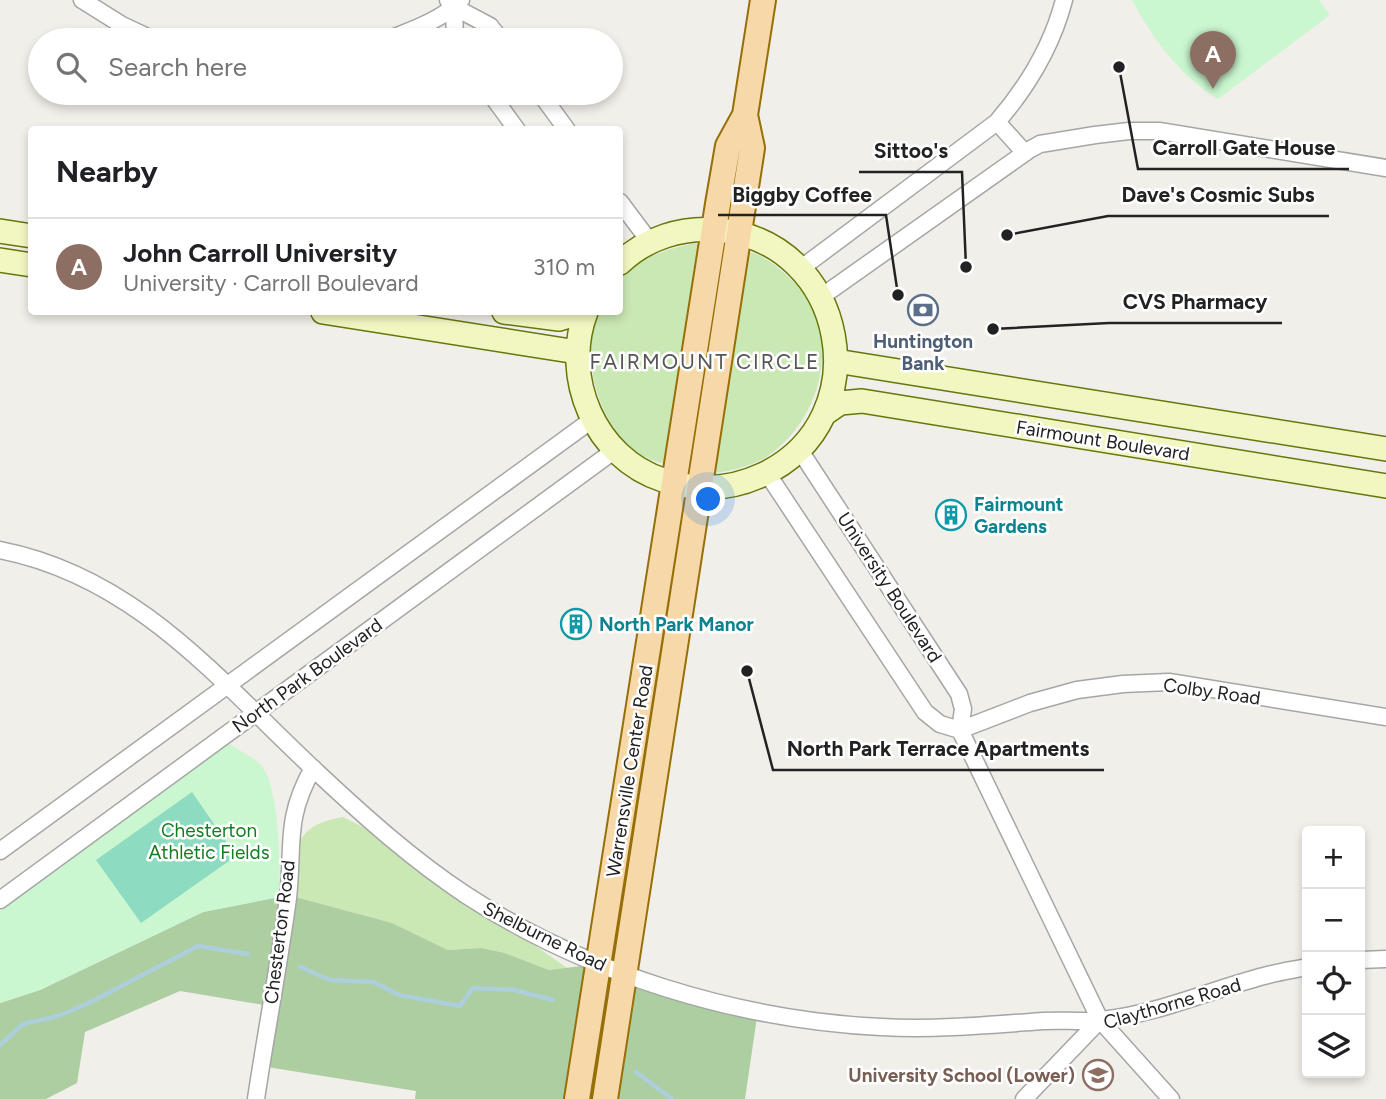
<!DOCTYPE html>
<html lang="en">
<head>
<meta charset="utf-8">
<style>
  body { margin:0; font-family:Figtree,sans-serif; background:#f2f2f2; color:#202124 }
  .controls { position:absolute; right:21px; bottom:21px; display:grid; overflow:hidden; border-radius:7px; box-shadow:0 4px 10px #0003 }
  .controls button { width:63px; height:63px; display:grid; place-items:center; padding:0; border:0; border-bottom:2px solid #e0e0e0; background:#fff; color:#202124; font:35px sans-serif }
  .you { position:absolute; left:709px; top:500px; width:24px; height:24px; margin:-18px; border:5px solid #fff; border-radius:50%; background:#1a73e8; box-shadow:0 0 0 10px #1a73e833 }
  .badge { display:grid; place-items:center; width:46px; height:46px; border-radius:50%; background:#2563eb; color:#fff; font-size:23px; font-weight:700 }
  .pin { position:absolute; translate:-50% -58px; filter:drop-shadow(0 2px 4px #0008) }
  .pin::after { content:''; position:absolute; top:37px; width:24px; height:21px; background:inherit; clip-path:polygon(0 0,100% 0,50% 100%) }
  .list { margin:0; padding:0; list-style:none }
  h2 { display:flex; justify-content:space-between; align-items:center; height:91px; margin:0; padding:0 28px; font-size:30px }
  h2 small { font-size:23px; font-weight:400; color:#757577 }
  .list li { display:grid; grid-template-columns:46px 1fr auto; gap:21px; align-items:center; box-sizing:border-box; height:98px; padding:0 28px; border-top:2px solid #e0e0e0 }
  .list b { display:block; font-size:26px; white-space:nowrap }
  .list p { margin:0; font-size:23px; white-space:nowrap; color:#757577 }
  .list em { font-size:23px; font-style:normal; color:#757577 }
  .icon { flex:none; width:38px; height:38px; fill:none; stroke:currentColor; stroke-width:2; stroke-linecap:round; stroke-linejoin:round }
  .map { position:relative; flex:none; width:1386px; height:1099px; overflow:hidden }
  .search { position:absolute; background:#fff; box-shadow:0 4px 10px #0003; left:28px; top:28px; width:595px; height:77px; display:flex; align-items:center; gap:18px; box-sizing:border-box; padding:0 24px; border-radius:38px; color:#757577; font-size:26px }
  .panel { position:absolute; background:#fff; box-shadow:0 4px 10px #0003; left:28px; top:126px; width:595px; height:189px; border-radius:7px }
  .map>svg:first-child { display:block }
  .grass { fill:#cae8b3 }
  .forest { fill:#accea1 }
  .park { fill:#cbf7d0 }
  .pitch { fill:#8ddbc1 }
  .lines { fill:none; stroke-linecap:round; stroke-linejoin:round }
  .stream { stroke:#adcfdc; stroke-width:4.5 }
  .minor-casing { stroke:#a6a6a6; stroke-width:19 }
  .secondary-casing { stroke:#66770b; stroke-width:26 }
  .primary-casing { stroke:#976f08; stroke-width:28 }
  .minor { stroke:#fff; stroke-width:16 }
  .secondary { stroke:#f2f7c2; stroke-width:23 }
  .primary { stroke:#f7d9a9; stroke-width:24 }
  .labels { text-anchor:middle; stroke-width:5; stroke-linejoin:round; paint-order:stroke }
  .service-label { font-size:19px; font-weight:bold; fill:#4e5e75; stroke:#fff }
  .street-label { font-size:19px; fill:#222; stroke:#fff }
  .culture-label { font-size:19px; font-weight:bold; fill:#0d838f; stroke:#fff; text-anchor:start }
  .park-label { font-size:19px; fill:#127e20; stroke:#fff }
  .education-label { font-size:19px; font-weight:bold; fill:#785e54; stroke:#fff; text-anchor:end }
  .neighbourhood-label { font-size:21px; letter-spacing:2px; fill:#555; stroke:#fff }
  .leader { fill:none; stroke:#222; stroke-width:2.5 }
  .callout-dot { fill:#222; stroke:#fff; stroke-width:2.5 }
  .callout-label { font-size:21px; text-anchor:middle; font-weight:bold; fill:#222; stroke:#fff; stroke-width:5; stroke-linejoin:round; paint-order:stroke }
</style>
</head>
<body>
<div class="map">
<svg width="1386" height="1099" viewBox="0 0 1386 1099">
  <rect width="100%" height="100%" fill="#f1efe9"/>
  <path class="grass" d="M 696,243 L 700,247 L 666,461 L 662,463 C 604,451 576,360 599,312 L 620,312 C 620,302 617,286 621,278 C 633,258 675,247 696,243 Z
    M 750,252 C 767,257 782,270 794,282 C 841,330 825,409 777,449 C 760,464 739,469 717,473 L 714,466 L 747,253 Z
    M 343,817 L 369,830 L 452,896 L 523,937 L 567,968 L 549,970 L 505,953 L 481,948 L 448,950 L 392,923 L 295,897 C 295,851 290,826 343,817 Z"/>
  <path class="forest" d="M 288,895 L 392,923 L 448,950 L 481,948 L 505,953 L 549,970 L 598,964 L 758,1010 L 745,1099 L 614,1099 L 582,1074 L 577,1099 L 415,1099 L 416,1091 L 261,1066 L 270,1006 L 180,991 L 85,1032 L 77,1083 L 46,1099 L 0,1099 L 0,1003 L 40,990 L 203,912 Z"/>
  <path class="park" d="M 1132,0 L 1319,0 L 1330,15 L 1218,99 C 1180,76 1153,39 1132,0 Z
    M 228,743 C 238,750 251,756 260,764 C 280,784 280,868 280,897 L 203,912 L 40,990 L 0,1003 L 0,910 Z"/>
  <path class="pitch" d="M 192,792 L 236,856 L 141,923 L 96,860 Z"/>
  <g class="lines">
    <path class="stream" d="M 300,967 L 330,980 L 374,982 L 399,995 L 460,1006 L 473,988 L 514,990 L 553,1000
      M 0,1045 L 23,1024 L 58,1016 L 89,1003 L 198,946 L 248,954
      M 636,1072 L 672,1099"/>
    <g class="minor-casing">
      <path id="minor" d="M 82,0 L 122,25 L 154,40
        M 448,0 L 454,7 L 490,26 L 501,40
        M 454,7 L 455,40
        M 387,40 C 412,30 442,20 461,0
        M 490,93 L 517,130
        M 540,93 L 567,130
        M 997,122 L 1025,153
        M 620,202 L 650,242
        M 800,269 L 997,122 C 1028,86 1052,46 1064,0
        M 821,297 L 1029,150 L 1040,144 L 1095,135 L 1129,131 L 1159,131 L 1386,168
        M 799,449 L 959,694 L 963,709 L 960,730 L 1100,1020 L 1171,1099
        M 767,473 L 925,712 L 940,724 L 960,730
        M 0,550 C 138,577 221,683 319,774 C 365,817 413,860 466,895 C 587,974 738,1020 881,1027 C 935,1030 989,1025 1043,1021 C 1062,1020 1082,1022 1101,1020 C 1158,1014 1210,990 1264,976 C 1278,972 1293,970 1307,967
        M 960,730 L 1030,703 L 1077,690 L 1123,684 L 1169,682 L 1386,717
        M 0,851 L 593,419
        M 0,900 L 615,450
        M 1360,960 L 1386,959
        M 256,1099 C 266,1032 279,965 288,898 C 294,844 284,820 313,768
        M 1024,1099 L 1100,1020"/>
    </g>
    <g class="secondary-casing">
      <path id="secondary" d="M 0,231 L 32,236
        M 0,260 L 32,265
        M 323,312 L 577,352
        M 504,312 L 559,319 L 582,312
        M 586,312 C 561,377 595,458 663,480 C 696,491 730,490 762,475 C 881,420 848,240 717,230 C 682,227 646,238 620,263
        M 836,361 L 1386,449
        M 824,414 L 840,403 L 862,401 L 1386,486"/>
    </g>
    <g class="primary-casing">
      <path id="primary" d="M 577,1099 L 718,204 L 728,146 L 745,115 L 763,0
        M 605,1099 L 752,148 L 745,115"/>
    </g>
    <use href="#minor" class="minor"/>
    <use href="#secondary" class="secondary"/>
    <use href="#primary" class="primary"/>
  </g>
  <defs>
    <g id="bank-ring" transform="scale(1.575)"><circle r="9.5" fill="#fff" stroke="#5c6f8a" stroke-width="1.5"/><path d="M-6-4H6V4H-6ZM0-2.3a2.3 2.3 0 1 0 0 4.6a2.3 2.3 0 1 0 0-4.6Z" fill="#5c6f8a"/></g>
    <g id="building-ring" transform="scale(1.575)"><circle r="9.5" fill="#fff" stroke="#0f9aa8" stroke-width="1.5"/><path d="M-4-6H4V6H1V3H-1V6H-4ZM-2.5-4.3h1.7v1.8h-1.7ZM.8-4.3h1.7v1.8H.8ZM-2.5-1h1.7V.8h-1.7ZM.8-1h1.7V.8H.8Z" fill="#0f9aa8"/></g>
    <g id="school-ring" transform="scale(1.575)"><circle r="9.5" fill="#fff" stroke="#8d6e63" stroke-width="1.5"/><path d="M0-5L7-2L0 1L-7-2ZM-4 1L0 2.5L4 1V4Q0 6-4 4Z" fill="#8d6e63"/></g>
  </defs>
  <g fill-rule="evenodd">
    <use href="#bank-ring" x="923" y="310"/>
    <use href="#building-ring" x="951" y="515"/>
    <use href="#building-ring" x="576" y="624"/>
    <use href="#school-ring" x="1098" y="1075"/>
  </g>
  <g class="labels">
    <g class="service-label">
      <text x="923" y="348">Huntington<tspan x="923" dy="22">Bank</tspan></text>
    </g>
    <g class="street-label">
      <text transform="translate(1103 440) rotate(9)" y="7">Fairmount Boulevard</text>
      <text transform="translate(890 587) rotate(57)" y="7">University Boulevard</text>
      <text transform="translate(307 675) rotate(-36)" y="7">North Park Boulevard</text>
      <text transform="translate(1212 691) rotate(8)" y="7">Colby Road</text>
      <text transform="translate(629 771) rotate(-81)" y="7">Warrensville Center Road</text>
      <text transform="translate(279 932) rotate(-83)" y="7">Chesterton Road</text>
      <text transform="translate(545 936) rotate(26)" y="7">Shelburne Road</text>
      <text transform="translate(1172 1003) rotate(-16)" y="7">Claythorne Road</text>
    </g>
    <g class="culture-label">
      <text x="974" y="511">Fairmount<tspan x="974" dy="22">Gardens</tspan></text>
      <text x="599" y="631">North Park Manor</text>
    </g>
    <g class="park-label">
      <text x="209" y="837">Chesterton<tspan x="209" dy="22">Athletic Fields</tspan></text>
    </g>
    <g class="education-label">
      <text x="1075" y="1082">University School (Lower)</text>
    </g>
    <g class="neighbourhood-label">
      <text x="705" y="369">FAIRMOUNT CIRCLE</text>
    </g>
  </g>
  <path class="leader" d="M1119 67L1138 169H1349M966 267L962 172H859M898 295L886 215H718M1007 235L1108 216H1329M993 329L1109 323H1282M747 671L773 770H1104"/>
  <g class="callout-dot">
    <circle cx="1119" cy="67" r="7"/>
    <circle cx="966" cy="267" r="7"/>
    <circle cx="898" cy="295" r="7"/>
    <circle cx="1007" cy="235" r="7"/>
    <circle cx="993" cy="329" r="7"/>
    <circle cx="747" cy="671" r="7"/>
  </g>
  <g class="callout-label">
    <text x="1244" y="155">Carroll Gate House</text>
    <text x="911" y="158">Sittoo's</text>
    <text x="802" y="202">Biggby Coffee</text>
    <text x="1218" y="202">Dave's Cosmic Subs</text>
    <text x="1195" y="309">CVS Pharmacy</text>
    <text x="938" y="756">North Park Terrace Apartments</text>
  </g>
</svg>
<div class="controls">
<button>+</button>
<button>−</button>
<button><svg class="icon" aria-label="locate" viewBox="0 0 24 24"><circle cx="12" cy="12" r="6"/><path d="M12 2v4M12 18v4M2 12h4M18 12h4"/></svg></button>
<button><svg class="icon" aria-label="layers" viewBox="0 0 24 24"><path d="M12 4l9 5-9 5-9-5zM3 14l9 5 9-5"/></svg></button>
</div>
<div class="you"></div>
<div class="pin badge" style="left:1213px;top:89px;background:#8d6e63">A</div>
<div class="search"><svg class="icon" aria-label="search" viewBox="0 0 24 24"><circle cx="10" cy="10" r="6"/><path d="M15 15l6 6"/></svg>Search here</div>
<section class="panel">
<h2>Nearby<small></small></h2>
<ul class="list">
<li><span class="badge" style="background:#8d6e63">A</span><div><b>John Carroll University</b><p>University · Carroll Boulevard</p></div><em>310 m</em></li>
</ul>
</section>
</div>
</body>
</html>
